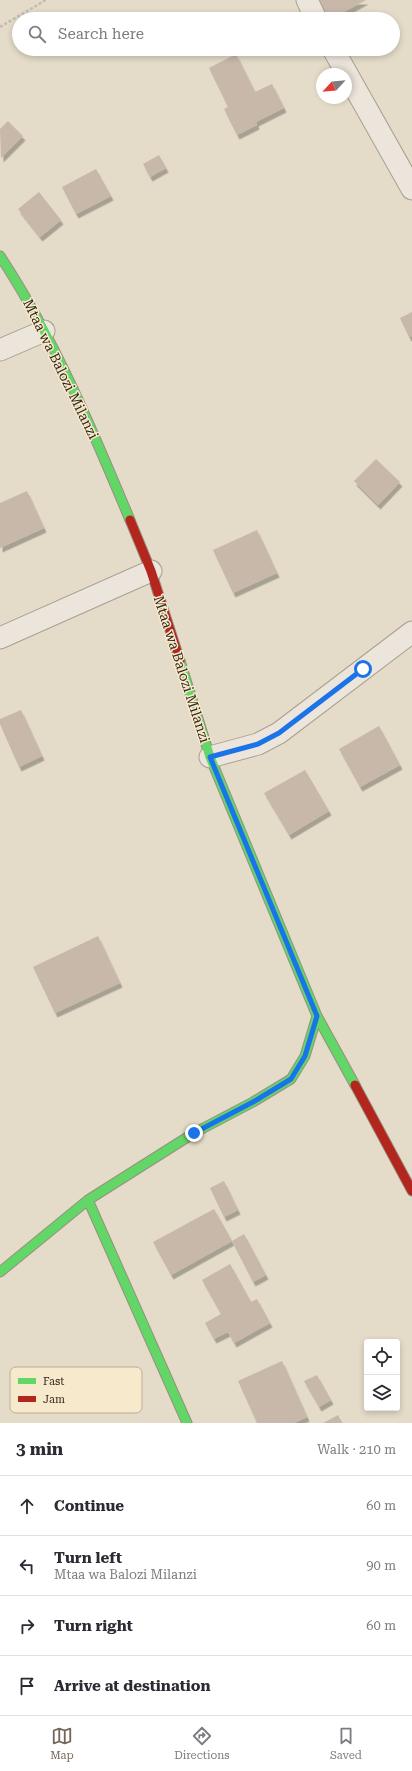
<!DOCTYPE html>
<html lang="en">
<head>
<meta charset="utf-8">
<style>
  body { margin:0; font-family:"Roboto Serif",serif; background:#f2f2f3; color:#2b2b33 }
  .controls { position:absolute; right:12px; bottom:12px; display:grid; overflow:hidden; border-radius:4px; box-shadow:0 2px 6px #0003 }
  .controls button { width:36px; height:36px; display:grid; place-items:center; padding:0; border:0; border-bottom:1px solid #e1e1e2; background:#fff; color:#2b2b33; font:20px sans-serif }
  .compass { position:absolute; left:316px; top:68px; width:36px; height:36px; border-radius:50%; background:#fff; box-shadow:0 2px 6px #0003; rotate:244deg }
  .stop { position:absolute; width:12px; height:12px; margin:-9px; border:3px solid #1a73e8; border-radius:50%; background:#fff }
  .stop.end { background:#1a73e8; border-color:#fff; box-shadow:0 1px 4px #0008 }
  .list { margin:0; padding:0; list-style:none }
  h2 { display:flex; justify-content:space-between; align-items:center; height:52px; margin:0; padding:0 16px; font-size:17px }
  h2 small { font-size:13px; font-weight:400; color:#7c7c81 }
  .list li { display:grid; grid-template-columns:26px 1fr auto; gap:12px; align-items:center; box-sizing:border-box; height:60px; padding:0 16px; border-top:1px solid #e1e1e2 }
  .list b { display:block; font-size:15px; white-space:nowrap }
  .list p { margin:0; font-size:13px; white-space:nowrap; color:#7c7c81 }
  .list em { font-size:13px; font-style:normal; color:#7c7c81 }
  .icon { flex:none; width:22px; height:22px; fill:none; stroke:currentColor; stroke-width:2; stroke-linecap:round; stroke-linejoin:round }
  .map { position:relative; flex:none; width:412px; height:1423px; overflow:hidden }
  .search { position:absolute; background:#fff; box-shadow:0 2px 6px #0003; left:12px; right:12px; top:12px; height:44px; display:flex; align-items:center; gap:10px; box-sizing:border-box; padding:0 14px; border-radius:22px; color:#7c7c81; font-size:15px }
  .sheet { height:292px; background:#fff }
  nav { display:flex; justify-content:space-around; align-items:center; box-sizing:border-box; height:56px; border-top:1px solid #e1e1e2; background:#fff; font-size:11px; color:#7c7c81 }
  nav a { display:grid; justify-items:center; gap:2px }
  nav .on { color:#736658 }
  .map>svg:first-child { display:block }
  .building { fill:#c8b8a9; filter:url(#shadow) }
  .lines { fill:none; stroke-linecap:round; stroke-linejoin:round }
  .street-casing { stroke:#a8a092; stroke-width:23 }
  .fast-casing { stroke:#988f82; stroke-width:11 }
  .jam-casing { stroke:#988f82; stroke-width:11 }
  .path { stroke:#c3bcb2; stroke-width:2.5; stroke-dasharray:3 2; stroke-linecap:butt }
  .street { stroke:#ebe5db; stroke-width:21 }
  .fast { stroke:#63d668; stroke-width:9 }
  .jam { stroke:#b3261e; stroke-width:9 }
  .route { stroke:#1a73e8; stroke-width:5 }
  .labels { text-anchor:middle; stroke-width:3; stroke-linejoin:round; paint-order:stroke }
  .street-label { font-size:14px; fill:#36271b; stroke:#f7e9cc }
  .key { fill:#f7e9cc; stroke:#bdaf97; stroke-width:1 }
  .key-label { font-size:11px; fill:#36271b }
</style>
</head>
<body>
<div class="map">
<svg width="412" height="1423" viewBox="0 0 412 1423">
  <defs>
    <filter id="shadow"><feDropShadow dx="2.5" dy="4.5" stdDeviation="0" flood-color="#0004"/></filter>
  </defs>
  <rect width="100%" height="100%" fill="#e4dbc8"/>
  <path class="building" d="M 318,0 L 366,0 L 331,19 L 328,19 Z
    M 236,54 L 255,92 L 272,84 L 284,108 L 256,122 L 257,125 L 237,135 L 224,109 L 228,107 L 209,68 Z
    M 8,121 L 23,136 L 1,158 L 0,129 Z
    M 159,155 L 166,168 L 150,177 L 143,164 Z
    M 96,169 L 111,196 L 76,214 L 62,187 Z
    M 39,192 L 61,220 L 40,237 L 18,209 Z
    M 412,312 L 412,336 L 409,337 L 400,318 Z
    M 376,459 L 400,482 L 378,505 L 354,481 Z
    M 27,491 L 44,528 L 0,548 L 0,503 Z
    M 257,530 L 277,573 L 233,593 L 213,550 Z
    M 21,710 L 42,756 L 19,767 L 0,724 L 0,719 Z
    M 379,726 L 400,765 L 360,787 L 339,749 Z
    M 305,770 L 329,811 L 289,835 L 264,793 Z
    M 98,936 L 120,983 L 55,1013 L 33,967 Z
    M 224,1181 L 238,1210 L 224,1217 L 210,1188 Z
    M 214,1209 L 232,1241 L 171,1275 L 153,1242 Z
    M 244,1234 L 266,1275 L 253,1282 L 232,1241 Z
    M 230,1264 L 251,1302 L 257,1299 L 270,1323 L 234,1343 L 228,1332 L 214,1339 L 205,1323 L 221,1314 L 202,1280 Z
    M 282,1361 L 307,1417 L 294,1423 L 257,1423 L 238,1381 Z
    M 317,1375 L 331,1400 L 319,1407 L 304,1381 Z
    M 338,1415 L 342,1423 L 323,1423 Z"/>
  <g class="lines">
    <g class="street-casing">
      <path id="street" d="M 307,0 L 316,19
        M 333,49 L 412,189
        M 0,350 L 44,331
        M 0,638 L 151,571
        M 210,757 L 258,744 L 279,733 L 412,632"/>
    </g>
    <g class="fast-casing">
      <path id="fast" d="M 0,256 C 54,338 92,429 130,520
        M 180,661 L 210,757 L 317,1016 L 355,1085
        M 88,1200 L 187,1423
        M 0,1272 L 88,1200 L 194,1133 L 253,1102 L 291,1079 L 305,1056 L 317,1016"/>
    </g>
    <g class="jam-casing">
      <path id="jam" d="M 130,520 L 151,571 L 180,661
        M 355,1085 L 412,1191"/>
    </g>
    <path class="path" d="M 0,27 L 46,0"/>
    <use href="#street" class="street"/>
    <use href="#fast" class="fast"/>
    <use href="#jam" class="jam"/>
  </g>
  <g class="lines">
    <path class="route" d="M 194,1133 L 253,1102 L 291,1079 L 305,1056 L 317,1016 L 210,757 L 258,744 L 279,733 L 363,669"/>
  </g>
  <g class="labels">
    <g class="street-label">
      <text transform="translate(61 369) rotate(64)" y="5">Mtaa wa Balozi Milanzi</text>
      <text transform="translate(182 669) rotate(72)" y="5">Mtaa wa Balozi Milanzi</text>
    </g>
  </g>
  <rect x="10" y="1367" width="132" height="46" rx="6" class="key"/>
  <rect x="18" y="1378" width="18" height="6" fill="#63d668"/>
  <rect x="18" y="1396" width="18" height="6" fill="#b3261e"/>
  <g class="key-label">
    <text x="43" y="1385">Fast</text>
    <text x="43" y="1403">Jam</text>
  </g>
</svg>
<div class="controls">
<button><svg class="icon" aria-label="locate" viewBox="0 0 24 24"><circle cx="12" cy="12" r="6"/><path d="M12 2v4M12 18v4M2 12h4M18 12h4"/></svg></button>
<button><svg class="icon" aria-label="layers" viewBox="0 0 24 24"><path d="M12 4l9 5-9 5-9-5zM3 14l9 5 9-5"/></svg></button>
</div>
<svg class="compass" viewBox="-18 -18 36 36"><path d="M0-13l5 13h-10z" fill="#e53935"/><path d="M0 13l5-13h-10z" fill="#7c7c81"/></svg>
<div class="stop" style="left:363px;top:669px"></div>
<div class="stop end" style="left:194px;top:1133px"></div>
<div class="search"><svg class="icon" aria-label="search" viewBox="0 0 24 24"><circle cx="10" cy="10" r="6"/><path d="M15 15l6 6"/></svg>Search here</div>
</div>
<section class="sheet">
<h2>3 min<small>Walk · 210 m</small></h2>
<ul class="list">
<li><svg class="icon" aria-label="ahead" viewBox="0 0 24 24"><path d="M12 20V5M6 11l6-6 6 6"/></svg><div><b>Continue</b></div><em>60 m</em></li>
<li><svg class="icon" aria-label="left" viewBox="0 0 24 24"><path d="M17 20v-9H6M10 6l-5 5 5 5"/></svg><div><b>Turn left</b><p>Mtaa wa Balozi Milanzi</p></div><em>90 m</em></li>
<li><svg class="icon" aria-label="right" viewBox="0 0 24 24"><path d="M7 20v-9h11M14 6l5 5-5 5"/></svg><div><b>Turn right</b></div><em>60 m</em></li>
<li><svg class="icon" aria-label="arrive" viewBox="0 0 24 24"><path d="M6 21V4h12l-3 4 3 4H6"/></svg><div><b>Arrive at destination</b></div></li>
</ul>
</section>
<nav>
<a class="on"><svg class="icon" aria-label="map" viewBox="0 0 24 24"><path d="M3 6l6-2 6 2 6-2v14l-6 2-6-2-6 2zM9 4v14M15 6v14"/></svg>Map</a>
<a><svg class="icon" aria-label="directions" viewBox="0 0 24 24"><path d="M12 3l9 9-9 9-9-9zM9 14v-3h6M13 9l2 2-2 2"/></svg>Directions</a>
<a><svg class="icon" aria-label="saved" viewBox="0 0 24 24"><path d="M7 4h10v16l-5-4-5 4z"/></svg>Saved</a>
</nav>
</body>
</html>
